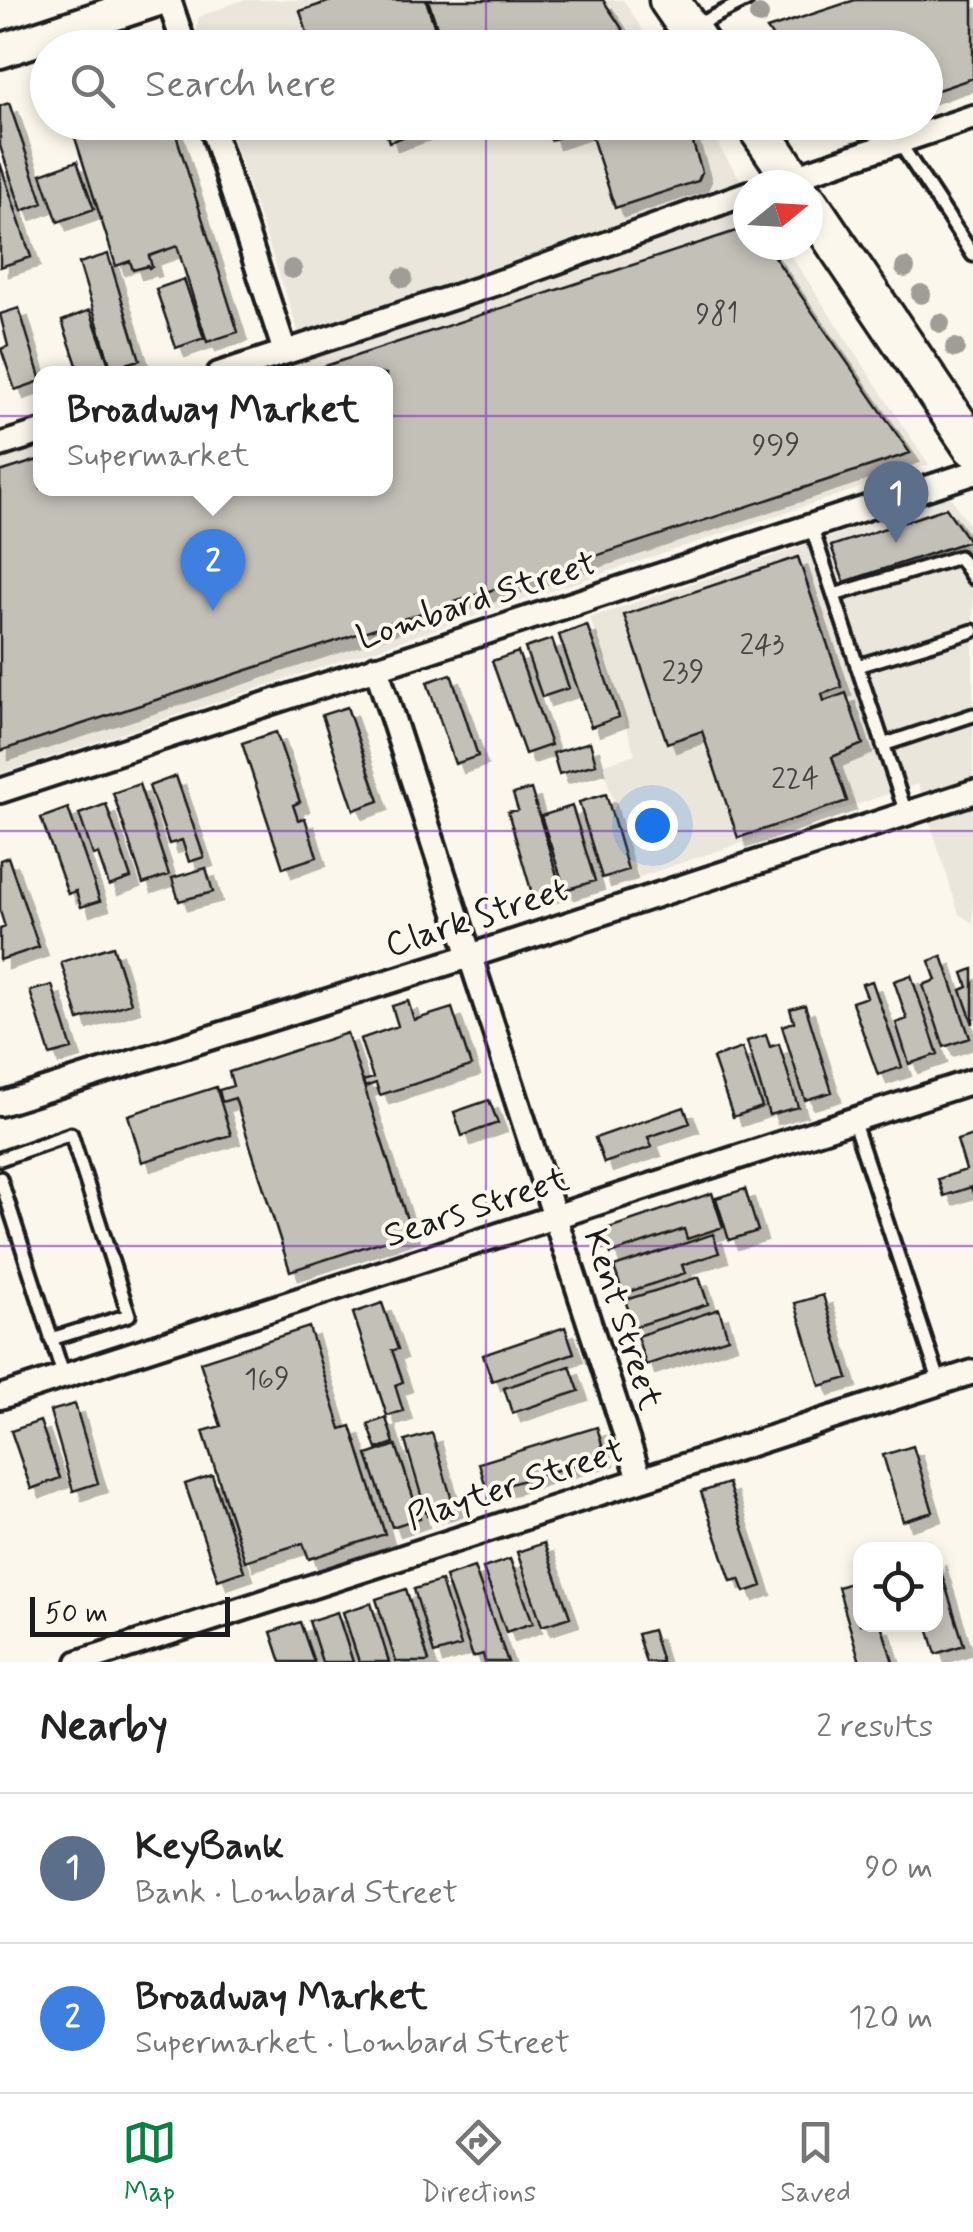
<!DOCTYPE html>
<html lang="en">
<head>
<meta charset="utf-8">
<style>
  body { margin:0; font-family:Mynerve,sans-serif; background:#f2f2f2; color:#222 }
  .controls { position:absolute; right:30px; bottom:30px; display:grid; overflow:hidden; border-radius:20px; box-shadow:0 5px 15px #0003 }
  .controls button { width:90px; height:90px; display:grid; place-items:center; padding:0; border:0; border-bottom:2px solid #e0e0e0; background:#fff; color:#222; font:50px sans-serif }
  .compass { position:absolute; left:733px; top:170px; width:90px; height:90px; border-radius:50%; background:#fff; box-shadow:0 5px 15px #0003; rotate:72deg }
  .scale { position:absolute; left:30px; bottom:25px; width:200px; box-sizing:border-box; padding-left:10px; border:5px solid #1c1c1c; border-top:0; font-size:28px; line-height:35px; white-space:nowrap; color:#1c1c1c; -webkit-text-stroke:8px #fbf7ec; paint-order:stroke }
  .you { position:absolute; left:652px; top:825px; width:35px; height:35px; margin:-25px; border:8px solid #fff; border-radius:50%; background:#1a73e8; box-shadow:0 0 0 15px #1a73e833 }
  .badge { display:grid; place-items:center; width:65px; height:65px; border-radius:50%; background:#0b8043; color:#fff; font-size:32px; font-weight:700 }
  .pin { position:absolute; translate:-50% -82px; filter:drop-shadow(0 2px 5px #0008) }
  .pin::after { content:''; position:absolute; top:52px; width:35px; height:30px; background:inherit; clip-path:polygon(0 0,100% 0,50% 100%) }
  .popup { position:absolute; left:33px; top:366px; width:360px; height:130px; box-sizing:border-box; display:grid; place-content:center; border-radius:20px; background:#fff; filter:drop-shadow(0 2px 8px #0005); font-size:32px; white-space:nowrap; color:#767676 }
  .popup b { font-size:38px; color:#222 }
  .popup::after { content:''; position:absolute; left:50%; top:100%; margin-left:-20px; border:20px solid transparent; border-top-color:#fff }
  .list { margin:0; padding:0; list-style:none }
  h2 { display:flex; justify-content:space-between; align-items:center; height:130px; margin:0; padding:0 40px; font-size:42px }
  h2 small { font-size:32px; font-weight:400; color:#767676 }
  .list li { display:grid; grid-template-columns:65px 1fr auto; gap:30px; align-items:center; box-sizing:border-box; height:150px; padding:0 40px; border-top:2px solid #e0e0e0 }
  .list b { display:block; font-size:38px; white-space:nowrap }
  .list p { margin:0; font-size:32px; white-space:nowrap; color:#767676 }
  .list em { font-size:32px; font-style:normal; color:#767676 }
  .icon { flex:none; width:55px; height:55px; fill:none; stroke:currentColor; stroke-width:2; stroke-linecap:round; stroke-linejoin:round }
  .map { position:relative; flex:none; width:973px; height:1662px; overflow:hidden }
  .search { position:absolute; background:#fff; box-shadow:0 5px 15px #0003; left:30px; right:30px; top:30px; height:110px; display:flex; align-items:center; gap:25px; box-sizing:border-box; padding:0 35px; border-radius:55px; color:#767676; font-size:38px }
  .sheet { height:430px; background:#fff }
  nav { display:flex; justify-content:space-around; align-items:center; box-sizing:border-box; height:140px; border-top:2px solid #e0e0e0; background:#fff; font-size:28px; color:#767676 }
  nav a { display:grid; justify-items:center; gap:5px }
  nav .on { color:#0b8043 }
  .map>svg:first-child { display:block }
  .built { fill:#eae6dc }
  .building { fill:#c3c0b8; stroke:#1c1c1c; stroke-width:2.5; filter:url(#shadow) }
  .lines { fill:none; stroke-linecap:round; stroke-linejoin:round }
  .lane-casing { stroke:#1c1c1c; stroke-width:19 }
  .street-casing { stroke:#1c1c1c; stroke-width:30 }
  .secondary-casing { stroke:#1c1c1c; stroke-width:40 }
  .primary-casing { stroke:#1c1c1c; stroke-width:45 }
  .lane { stroke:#fbf7ec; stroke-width:11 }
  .street { stroke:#fbf7ec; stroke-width:22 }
  .secondary { stroke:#fbf7ec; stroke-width:32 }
  .primary { stroke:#fbf7ec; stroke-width:38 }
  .tree { fill:#a09d97 }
  .grid { fill:none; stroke:#7b2cbf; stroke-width:2.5; stroke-opacity:0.55 }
  .labels { text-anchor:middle; stroke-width:8; stroke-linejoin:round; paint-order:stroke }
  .number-label { font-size:30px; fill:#464543 }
  .street-label { font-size:35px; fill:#1c1c1c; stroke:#fbf7ec }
</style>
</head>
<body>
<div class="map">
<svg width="973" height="1662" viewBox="0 0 973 1662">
  <defs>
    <filter id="shadow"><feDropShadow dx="9" dy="9" stdDeviation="0" flood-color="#0004"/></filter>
  </defs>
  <rect width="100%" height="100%" fill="#fbf7ec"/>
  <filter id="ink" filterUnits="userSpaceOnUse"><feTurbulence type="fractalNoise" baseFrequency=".01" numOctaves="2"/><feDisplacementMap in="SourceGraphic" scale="20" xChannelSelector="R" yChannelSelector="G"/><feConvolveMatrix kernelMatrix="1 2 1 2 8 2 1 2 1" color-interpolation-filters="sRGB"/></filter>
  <g filter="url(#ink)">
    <path class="built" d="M 242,0 L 623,0 L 654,47 L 202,48 L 196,29 L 199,17 Z
      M 703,122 L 748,191 L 748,245 L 784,245 L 929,465 L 0,774 L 0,460 L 40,447 L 41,488 L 386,488 L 386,374 L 264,373 L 308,359 L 227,123 Z
      M 950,496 L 973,531 L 973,923 L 959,914 L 918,784 L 639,877 L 602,765 L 635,754 L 590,618 Z"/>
    <path class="building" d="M 334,0 L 426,0 L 441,48 L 312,48 L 300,11 Z
      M 428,0 L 603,0 L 625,33 L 580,48 L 444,48 Z
      M 855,0 L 973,0 L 973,78 L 926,94 L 926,48 L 780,48 L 767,29 Z
      M 9,103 L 43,203 L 22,211 L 0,146 L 0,106 Z
      M 70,122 L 172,122 L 238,332 L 207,342 L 177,246 L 149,256 L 152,267 L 149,268 L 148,266 L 133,270 L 130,261 L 116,266 Z
      M 383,122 L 447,122 L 389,142 Z
      M 545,122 L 606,122 L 551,140 Z
      M 636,122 L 687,124 L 702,172 L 698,181 L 615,208 L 592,137 Z
      M 77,161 L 94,209 L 58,222 L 41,174 Z
      M 0,163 L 31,257 L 0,267 Z
      M 748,227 L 748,245 L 766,245 L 910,453 L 0,751 L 0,472 L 41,459 L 41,488 L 386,488 L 386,374 L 301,374 Z
      M 108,254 L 140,360 L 111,368 L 79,263 Z
      M 184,279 L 204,338 L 176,348 L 156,289 Z
      M 19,308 L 41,381 L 15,390 L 1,349 L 8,346 L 0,314 Z
      M 90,310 L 110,368 L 95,374 L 80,374 L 62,321 Z
      M 946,508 L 969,541 L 844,582 L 831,546 Z
      M 798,557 L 842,687 L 822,694 L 824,701 L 846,693 L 863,744 L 832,757 L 847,801 L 738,838 L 702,731 L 667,743 L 624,615 Z
      M 587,625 L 619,717 L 591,727 L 559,635 Z
      M 552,639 L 569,688 L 542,697 L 525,648 Z
      M 518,652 L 551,745 L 525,754 L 492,661 Z
      M 451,674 L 478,756 L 455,764 L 427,682 Z
      M 347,707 L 379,801 L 354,810 L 322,715 Z
      M 276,732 L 300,802 L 293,805 L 298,820 L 305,818 L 317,857 L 283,868 L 242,743 Z
      M 590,742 L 596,764 L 559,774 L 553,753 Z
      M 176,776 L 204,857 L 189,862 L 182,840 L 169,844 L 149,786 Z
      M 139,784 L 169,875 L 143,884 L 113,793 Z
      M 531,789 L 561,889 L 533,897 L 508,812 L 518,810 L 513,794 Z
      M 606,794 L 628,870 L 602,878 L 579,802 Z
      M 106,804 L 131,878 L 109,886 L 98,854 L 93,855 L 79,814 Z
      M 572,806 L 595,881 L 565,890 L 541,816 Z
      M 68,808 L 100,901 L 81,907 L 76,891 L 68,894 L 41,818 Z
      M 8,857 L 39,947 L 0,960 L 0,929 L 5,927 L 0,911 L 0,860 Z
      M 206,868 L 213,892 L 179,901 L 172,878 Z
      M 113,946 L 131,1003 L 79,1020 L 61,962 Z
      M 942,956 L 970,1038 L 944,1047 L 923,985 L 936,980 L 929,961 Z
      M 973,969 L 973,1024 L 961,990 L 968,987 L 963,973 Z
      M 911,975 L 938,1054 L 909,1064 L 896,1023 L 907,1019 L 894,981 Z
      M 872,981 L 902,1067 L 878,1075 L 852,1002 L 867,997 L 862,984 Z
      M 52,985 L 72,1049 L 50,1055 L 30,991 Z
      M 408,1001 L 414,1020 L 452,1008 L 471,1066 L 380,1095 L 376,1083 L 365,1087 L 363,1081 L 373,1078 L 360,1039 L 398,1026 L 392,1006 Z
      M 805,1005 L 832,1092 L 805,1100 L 782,1026 L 794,1022 L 790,1009 Z
      M 347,1033 L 411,1232 L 290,1271 L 235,1098 L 222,1102 L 219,1090 L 233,1086 L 229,1072 Z
      M 766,1035 L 770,1047 L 779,1044 L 798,1107 L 769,1115 L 747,1041 Z
      M 742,1048 L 762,1107 L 733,1117 L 713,1058 Z
      M 216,1087 L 231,1135 L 142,1162 L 128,1115 Z
      M 489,1100 L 498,1123 L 462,1136 L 454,1112 Z
      M 684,1107 L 690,1123 L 648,1137 L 652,1147 L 604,1163 L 595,1138 Z
      M 973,1135 L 973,1193 L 971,1187 L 944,1196 L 938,1179 L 966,1170 L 957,1140 Z
      M 745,1189 L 758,1231 L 729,1240 L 716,1198 Z
      M 712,1193 L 723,1227 L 687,1239 L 684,1229 L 611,1254 L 603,1230 Z
      M 713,1234 L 719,1253 L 682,1265 L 685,1273 L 623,1294 L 614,1267 Z
      M 699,1277 L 708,1304 L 634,1327 L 625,1300 Z
      M 823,1295 L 848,1378 L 820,1386 L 795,1303 Z
      M 382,1303 L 398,1349 L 392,1350 L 403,1382 L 395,1385 L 403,1411 L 387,1416 L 353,1313 Z
      M 719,1309 L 728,1338 L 646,1365 L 637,1336 Z
      M 309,1327 L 341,1429 L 351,1426 L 385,1534 L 309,1559 L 303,1543 L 245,1561 L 203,1431 L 221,1426 L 200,1362 Z
      M 565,1327 L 574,1353 L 492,1381 L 483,1355 Z
      M 570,1366 L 579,1391 L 512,1413 L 504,1388 Z
      M 75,1404 L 98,1483 L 73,1491 L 50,1411 Z
      M 386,1418 L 394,1443 L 377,1449 L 368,1424 Z
      M 40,1421 L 60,1478 L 31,1489 L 11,1431 Z
      M 597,1427 L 605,1456 L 487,1491 L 479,1463 Z
      M 432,1433 L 454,1507 L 427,1515 L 405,1441 Z
      M 396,1445 L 420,1518 L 392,1527 L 367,1455 Z
      M 913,1446 L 933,1512 L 903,1521 L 883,1455 Z
      M 212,1475 L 244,1571 L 218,1580 L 185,1484 Z
      M 728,1483 L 762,1586 L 745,1592 L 740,1579 L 731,1581 L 701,1492 Z
      M 544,1543 L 570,1617 L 542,1626 L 517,1552 Z
      M 936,1556 L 964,1645 L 936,1654 L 927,1624 L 936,1624 Z
      M 510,1559 L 533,1623 L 506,1632 L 483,1568 Z
      M 474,1567 L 508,1662 L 485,1662 L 483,1654 L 473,1657 L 445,1577 Z
      M 860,1580 L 860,1624 L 881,1624 L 893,1662 L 860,1662 L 838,1587 Z
      M 441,1581 L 461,1646 L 434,1654 L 414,1589 Z
      M 406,1589 L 429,1661 L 427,1662 L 396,1662 L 376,1599 Z
      M 371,1603 L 389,1662 L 359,1662 L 343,1612 Z
      M 337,1612 L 353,1662 L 322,1662 L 309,1621 Z
      M 300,1622 L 314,1662 L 281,1662 L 271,1632 Z
      M 652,1630 L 662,1662 L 646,1662 L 637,1634 Z"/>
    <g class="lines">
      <g class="lane-casing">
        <path id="lane" d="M 693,27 L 747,0
          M 899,142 L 973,255
          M 811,526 L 906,813
          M 834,595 L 959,557 L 973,578
          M 857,666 L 973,631
          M 883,745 L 973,715
          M 853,1120 L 940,1383
          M 0,1159 L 71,1134 L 129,1315 L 51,1339
          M 0,1178 L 64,1377"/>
      </g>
      <g class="street-casing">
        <path id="street" d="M 169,0 L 185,48
          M 210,122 L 285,352
          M 770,185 L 973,117
          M 219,374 L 506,280 L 748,193
          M 0,445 L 41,432
          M 376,667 L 640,1479
          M 0,791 L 973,473
          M 0,1104 L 470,956 L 973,792
          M 0,1397 L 973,1081
          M 79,1662 L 973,1372"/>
      </g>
      <g class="secondary-casing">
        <path id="secondary" d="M 0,51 L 155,0"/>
      </g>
      <g class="primary-casing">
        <path id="primary" d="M 669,0 L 702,48
          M 754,122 L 797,185
          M 808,202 L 973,447"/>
      </g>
      <use href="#lane" class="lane"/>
      <use href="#street" class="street"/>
      <use href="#secondary" class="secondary"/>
      <use href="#primary" class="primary"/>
    </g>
    <g class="tree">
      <circle cx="759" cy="15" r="10"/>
      <circle cx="905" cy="268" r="10"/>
      <circle cx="292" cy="269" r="10"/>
      <circle cx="403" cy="278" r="10"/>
      <circle cx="921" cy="294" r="10"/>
      <circle cx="940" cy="323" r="10"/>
      <circle cx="955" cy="348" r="10"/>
    </g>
  </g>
  <path class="grid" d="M 486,0 L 486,48M 486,122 L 486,1662M 0,416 L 973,416M 0,831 L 973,831M 0,1246 L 973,1246"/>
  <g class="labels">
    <g class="number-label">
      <text x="717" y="323">981</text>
      <text x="776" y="454">999</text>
      <text x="762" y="654">243</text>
      <text x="683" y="681">239</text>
      <text x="795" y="788">224</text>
      <text x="267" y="1388">169</text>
    </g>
    <g class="street-label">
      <text transform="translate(476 599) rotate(-18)" y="12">Lombard Street</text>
      <text transform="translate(476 916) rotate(-18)" y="12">Clark Street</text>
      <text transform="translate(476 1206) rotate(-18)" y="12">Sears Street</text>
      <text transform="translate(624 1319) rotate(72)" y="12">Kent Street</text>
      <text transform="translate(515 1483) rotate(-18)" y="12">Playter Street</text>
    </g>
  </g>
</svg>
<div class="controls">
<button><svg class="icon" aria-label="locate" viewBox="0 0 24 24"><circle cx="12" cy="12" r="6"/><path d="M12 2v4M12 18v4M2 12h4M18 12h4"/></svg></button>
</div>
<svg class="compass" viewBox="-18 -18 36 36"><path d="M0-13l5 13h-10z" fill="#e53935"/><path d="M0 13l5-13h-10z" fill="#767676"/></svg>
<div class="scale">50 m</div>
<div class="you"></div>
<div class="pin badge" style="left:896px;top:543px;background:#5c6f8a">1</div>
<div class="pin badge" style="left:213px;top:611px;background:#3f7fe0">2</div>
<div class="popup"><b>Broadway Market</b>Supermarket</div>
<div class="search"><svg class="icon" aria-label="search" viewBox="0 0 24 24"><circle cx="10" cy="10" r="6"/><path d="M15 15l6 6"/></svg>Search here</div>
</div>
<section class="sheet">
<h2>Nearby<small>2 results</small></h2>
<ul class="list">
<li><span class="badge" style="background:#5c6f8a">1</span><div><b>KeyBank</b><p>Bank · Lombard Street</p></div><em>90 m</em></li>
<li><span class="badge" style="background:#3f7fe0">2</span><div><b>Broadway Market</b><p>Supermarket · Lombard Street</p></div><em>120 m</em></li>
</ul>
</section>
<nav>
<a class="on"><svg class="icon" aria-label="map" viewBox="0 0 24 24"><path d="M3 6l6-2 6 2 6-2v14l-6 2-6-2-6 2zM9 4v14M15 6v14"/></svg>Map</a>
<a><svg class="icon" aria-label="directions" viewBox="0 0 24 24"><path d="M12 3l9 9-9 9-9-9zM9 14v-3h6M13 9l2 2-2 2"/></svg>Directions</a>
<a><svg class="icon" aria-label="saved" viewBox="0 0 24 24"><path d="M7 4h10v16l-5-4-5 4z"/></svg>Saved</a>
</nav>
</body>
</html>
